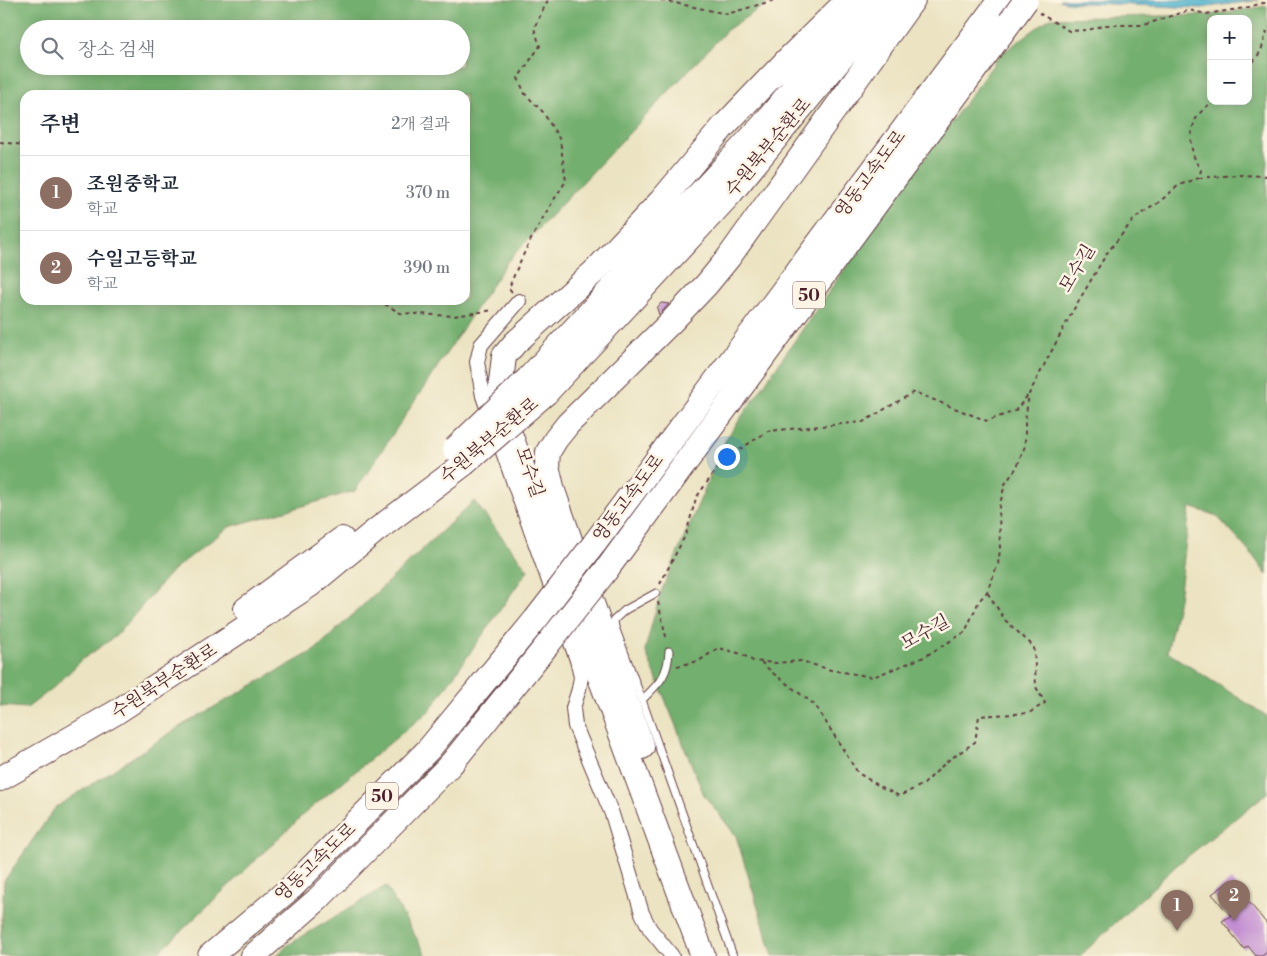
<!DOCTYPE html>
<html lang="ko">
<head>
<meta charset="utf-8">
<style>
  body { margin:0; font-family:"Libre Bodoni","Noto Serif KR",serif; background:#f6f6f7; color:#1f2937 }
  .controls { position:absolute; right:15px; top:15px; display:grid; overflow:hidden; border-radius:10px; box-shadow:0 2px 12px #0003 }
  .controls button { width:45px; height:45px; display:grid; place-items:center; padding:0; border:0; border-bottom:1px solid #e0e1e3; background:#fff; color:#1f2937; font:25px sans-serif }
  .you { position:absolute; left:726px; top:456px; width:18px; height:18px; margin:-12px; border:4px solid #fff; border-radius:50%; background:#1a73e8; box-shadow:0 0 0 8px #1a73e833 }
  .badge { display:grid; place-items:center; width:32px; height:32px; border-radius:50%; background:#1f6fb2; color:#fff; font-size:16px; font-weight:700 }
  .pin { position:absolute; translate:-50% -41px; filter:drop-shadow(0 1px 2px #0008) }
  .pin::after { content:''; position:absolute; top:26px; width:18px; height:15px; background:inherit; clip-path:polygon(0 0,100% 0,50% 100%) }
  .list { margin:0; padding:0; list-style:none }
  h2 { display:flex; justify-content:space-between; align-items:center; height:65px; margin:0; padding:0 20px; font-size:21px }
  h2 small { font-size:16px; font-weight:400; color:#747a83 }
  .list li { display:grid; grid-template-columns:32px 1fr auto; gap:15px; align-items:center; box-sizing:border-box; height:75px; padding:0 20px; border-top:1px solid #e0e1e3 }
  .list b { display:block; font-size:19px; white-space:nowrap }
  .list p { margin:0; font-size:16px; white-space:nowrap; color:#747a83 }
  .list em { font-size:16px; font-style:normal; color:#747a83 }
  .icon { flex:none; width:28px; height:28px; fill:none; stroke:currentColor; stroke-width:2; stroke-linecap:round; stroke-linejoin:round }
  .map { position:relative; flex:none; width:1267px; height:956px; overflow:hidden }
  .search { position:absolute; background:#fff; box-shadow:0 2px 12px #0003; left:20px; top:20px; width:450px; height:55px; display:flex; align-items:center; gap:12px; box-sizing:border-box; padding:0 18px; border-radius:28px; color:#747a83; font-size:19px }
  .panel { position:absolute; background:#fff; box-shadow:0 2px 12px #0003; left:20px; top:90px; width:450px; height:215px; border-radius:15px }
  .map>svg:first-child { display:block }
  .forest { fill:#73af6e; stroke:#5e674c; fill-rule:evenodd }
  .water { fill:#4eb3cd; stroke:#4c697c }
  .building { fill:#c38fd2 }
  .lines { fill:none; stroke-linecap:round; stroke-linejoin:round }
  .lane-casing { stroke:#623c42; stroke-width:9 }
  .street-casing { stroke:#623c42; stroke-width:16 }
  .highway-casing { stroke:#623c42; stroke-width:26 }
  .path { stroke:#623c42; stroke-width:2; stroke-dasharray:4 4; stroke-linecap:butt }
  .lane { stroke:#fff; stroke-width:7 }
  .street { stroke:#fff; stroke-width:14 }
  .highway { stroke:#fff; stroke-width:24 }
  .highway-bridge-casing { stroke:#623c42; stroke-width:26; stroke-linecap:butt }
  .highway-bridge { stroke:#fff; stroke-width:24 }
  .labels { text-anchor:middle; stroke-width:5; stroke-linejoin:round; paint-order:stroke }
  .shield { fill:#fcf5e5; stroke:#7f5f63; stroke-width:1 }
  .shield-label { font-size:16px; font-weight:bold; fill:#4a1f2b }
  .street-label { font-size:18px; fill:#4a1f2b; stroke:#fcf5e5 }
</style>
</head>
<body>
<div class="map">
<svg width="1267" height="956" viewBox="0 0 1267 956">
  <rect width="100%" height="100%" fill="#fcf5e5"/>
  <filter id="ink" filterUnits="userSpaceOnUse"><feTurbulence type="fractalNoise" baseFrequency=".02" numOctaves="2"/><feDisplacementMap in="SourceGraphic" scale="10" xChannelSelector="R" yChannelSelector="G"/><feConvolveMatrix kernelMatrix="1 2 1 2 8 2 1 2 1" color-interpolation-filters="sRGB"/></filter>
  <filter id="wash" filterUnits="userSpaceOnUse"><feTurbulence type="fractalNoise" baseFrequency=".0096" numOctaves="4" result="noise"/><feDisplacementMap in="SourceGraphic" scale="20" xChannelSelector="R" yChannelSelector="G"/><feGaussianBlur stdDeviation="1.12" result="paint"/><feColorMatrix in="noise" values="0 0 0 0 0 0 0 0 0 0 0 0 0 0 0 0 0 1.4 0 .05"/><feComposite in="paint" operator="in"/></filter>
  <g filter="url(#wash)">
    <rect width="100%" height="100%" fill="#ebe3c1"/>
    <path class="forest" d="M 0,0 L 772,0 L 727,30 L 507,262 L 355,491 L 229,527 L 173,570 L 116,636 L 83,659 L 53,688 L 27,708 L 0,706 ZM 29,29 L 461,29 L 461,66 L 29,66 ZM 25,95 L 465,95 L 465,300 L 25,300 Z
      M 1267,6 L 1267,575 L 1253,556 L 1217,516 L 1190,507 L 1179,599 L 1167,652 L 1267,716 L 1267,793 L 1177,865 L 1080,956 L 773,956 L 736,836 L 704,795 L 645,650 L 660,594 L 726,439 L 874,227 L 1001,54 L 1050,18 L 1210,15 ZM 1211,19 L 1248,19 L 1248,101 L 1211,101 Z
      M 474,501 L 528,570 L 430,710 L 305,813 L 155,956 L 0,956 L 4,881 L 55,808 L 184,724 L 315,650 Z
      M 386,886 L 427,956 L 276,956 L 288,945 Z"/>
    <path class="water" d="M 1059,0 L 1259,0 L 1201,8 L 1065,2 Z"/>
    <g id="blocks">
      <path class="building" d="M 661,303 L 669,304 L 659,315 L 657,308 Z
        M 1231,880 L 1267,924 L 1267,952 L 1262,956 L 1256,956 L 1248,946 L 1244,949 L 1222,921 L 1231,916 L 1212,894 Z"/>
    </g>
  </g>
  <g filter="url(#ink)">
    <use href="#blocks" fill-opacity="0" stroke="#623c42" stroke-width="1"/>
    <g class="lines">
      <g class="lane-casing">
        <path id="lane" d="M 669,651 C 668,676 659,683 642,700 L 733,956
          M 642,700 L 615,627 L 614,620 L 625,610 L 656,593"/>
      </g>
      <g class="street-casing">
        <path id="street" d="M 519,301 L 481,345 L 477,362 L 483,396 L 577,660 L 581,677 L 579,689 L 573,708 L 575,726 L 612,814 L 642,913 L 650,929 L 672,956"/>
      </g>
      <g class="highway-casing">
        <path id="highway" d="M 528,379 L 763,125 L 866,0
          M 546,393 L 731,193 L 889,0
          M 594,544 L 1000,0
          M 607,569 L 1010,22
          M 246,609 L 342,539
          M 642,747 L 553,491 L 547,466 L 548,452 L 556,439 L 568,424 L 671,322 L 707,284 L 729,257 L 913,0
          M 0,779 L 115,713 L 310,585 L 374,532 L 464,464
          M 210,956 L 293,886 L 428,750 L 536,619
          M 253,956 L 317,900 L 451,764 L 548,644
          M 703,956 L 503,415 L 499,400 L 504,356 L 515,343 L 595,271 L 661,201 L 723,127 L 790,57 L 848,0"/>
      </g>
      <path class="path" d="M 661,0 L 727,14 L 775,0
        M 1039,13 L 1069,31 L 1088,30 L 1106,25 L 1144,25 L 1189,10 L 1206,14 L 1245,8 L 1263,3 L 1267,3
        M 1248,69 L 1261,51 L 1267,31
        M 0,142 L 25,145
        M 1199,178 L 1237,175 L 1267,176
        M 512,292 L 509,288 C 523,251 544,214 566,181 L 560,140 L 543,112 L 525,94 L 518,78 L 540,46 L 534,28 L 548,0
        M 378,300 L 400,313 L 454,316 L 494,310
        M 660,584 L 686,534 L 696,498 L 722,461 L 768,431 L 863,422 L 914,392 L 987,421 L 1015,411 L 1029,394
        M 658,602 L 667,641
        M 761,662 L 774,674 L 815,705 L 858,773 L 881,787 L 899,796 L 924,784 L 946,762 L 975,742 L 979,716 L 1029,713 L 1045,703 L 1036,687 L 1034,647 L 1005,620 L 987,592
        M 677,666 L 699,661 L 718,648 L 742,654 L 753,661 L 776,663 L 801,661 L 831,670 L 873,677 L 924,657 L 965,632 L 979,601 L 987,592 L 998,564 L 1000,550 L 999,508 L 1005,484 L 1017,467 L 1025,446 L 1025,421 L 1029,394 L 1071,314 L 1107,253 L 1135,218 L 1158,203 L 1179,185 L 1199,178 L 1201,170 C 1191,156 1188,138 1195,121 C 1198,113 1207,106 1214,101"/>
      <use href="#lane" class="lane"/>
      <use href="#street" class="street"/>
      <use href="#highway" class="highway"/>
      <g class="highway-bridge-casing">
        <path id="highway-bridge" d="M 1010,22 L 1026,0
          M 455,449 L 528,379
          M 464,464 L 546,393
          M 536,619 L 594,544
          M 548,644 L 607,569"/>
      </g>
      <use href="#highway-bridge" class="highway-bridge"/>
    </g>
  </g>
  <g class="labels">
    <g class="shield">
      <rect x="793" y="281.5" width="32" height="27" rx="4"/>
      <rect x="366" y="782.5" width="32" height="27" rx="4"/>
    </g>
    <g class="shield-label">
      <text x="809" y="301">50</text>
      <text x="382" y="802">50</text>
    </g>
    <g class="street-label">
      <text transform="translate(768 147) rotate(-50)" y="6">수원북부순환로</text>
      <text transform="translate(870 174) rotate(-53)" y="6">영동고속도로</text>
      <text transform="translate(1077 268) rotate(-59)" y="6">모수길</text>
      <text transform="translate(489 440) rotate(-40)" y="6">수원북부순환로</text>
      <text transform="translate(530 472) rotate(71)" y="6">모수길</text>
      <text transform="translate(628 498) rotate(-53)" y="6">영동고속도로</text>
      <text transform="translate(925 632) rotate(-29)" y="6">모수길</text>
      <text transform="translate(164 681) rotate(-33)" y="6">수원북부순환로</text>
      <text transform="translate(315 862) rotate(-44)" y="6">영동고속도로</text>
    </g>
  </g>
</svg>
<div class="controls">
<button>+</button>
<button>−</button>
</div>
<div class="you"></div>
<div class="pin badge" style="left:1177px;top:931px;background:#8d6e63">1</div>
<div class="pin badge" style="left:1234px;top:921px;background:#8d6e63">2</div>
<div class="search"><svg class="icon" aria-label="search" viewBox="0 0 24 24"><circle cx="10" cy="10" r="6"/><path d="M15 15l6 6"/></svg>장소 검색</div>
<section class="panel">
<h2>주변<small>2개 결과</small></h2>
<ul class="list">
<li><span class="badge" style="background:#8d6e63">1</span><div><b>조원중학교</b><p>학교</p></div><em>370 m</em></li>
<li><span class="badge" style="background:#8d6e63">2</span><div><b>수일고등학교</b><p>학교</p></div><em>390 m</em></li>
</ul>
</section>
</div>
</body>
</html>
